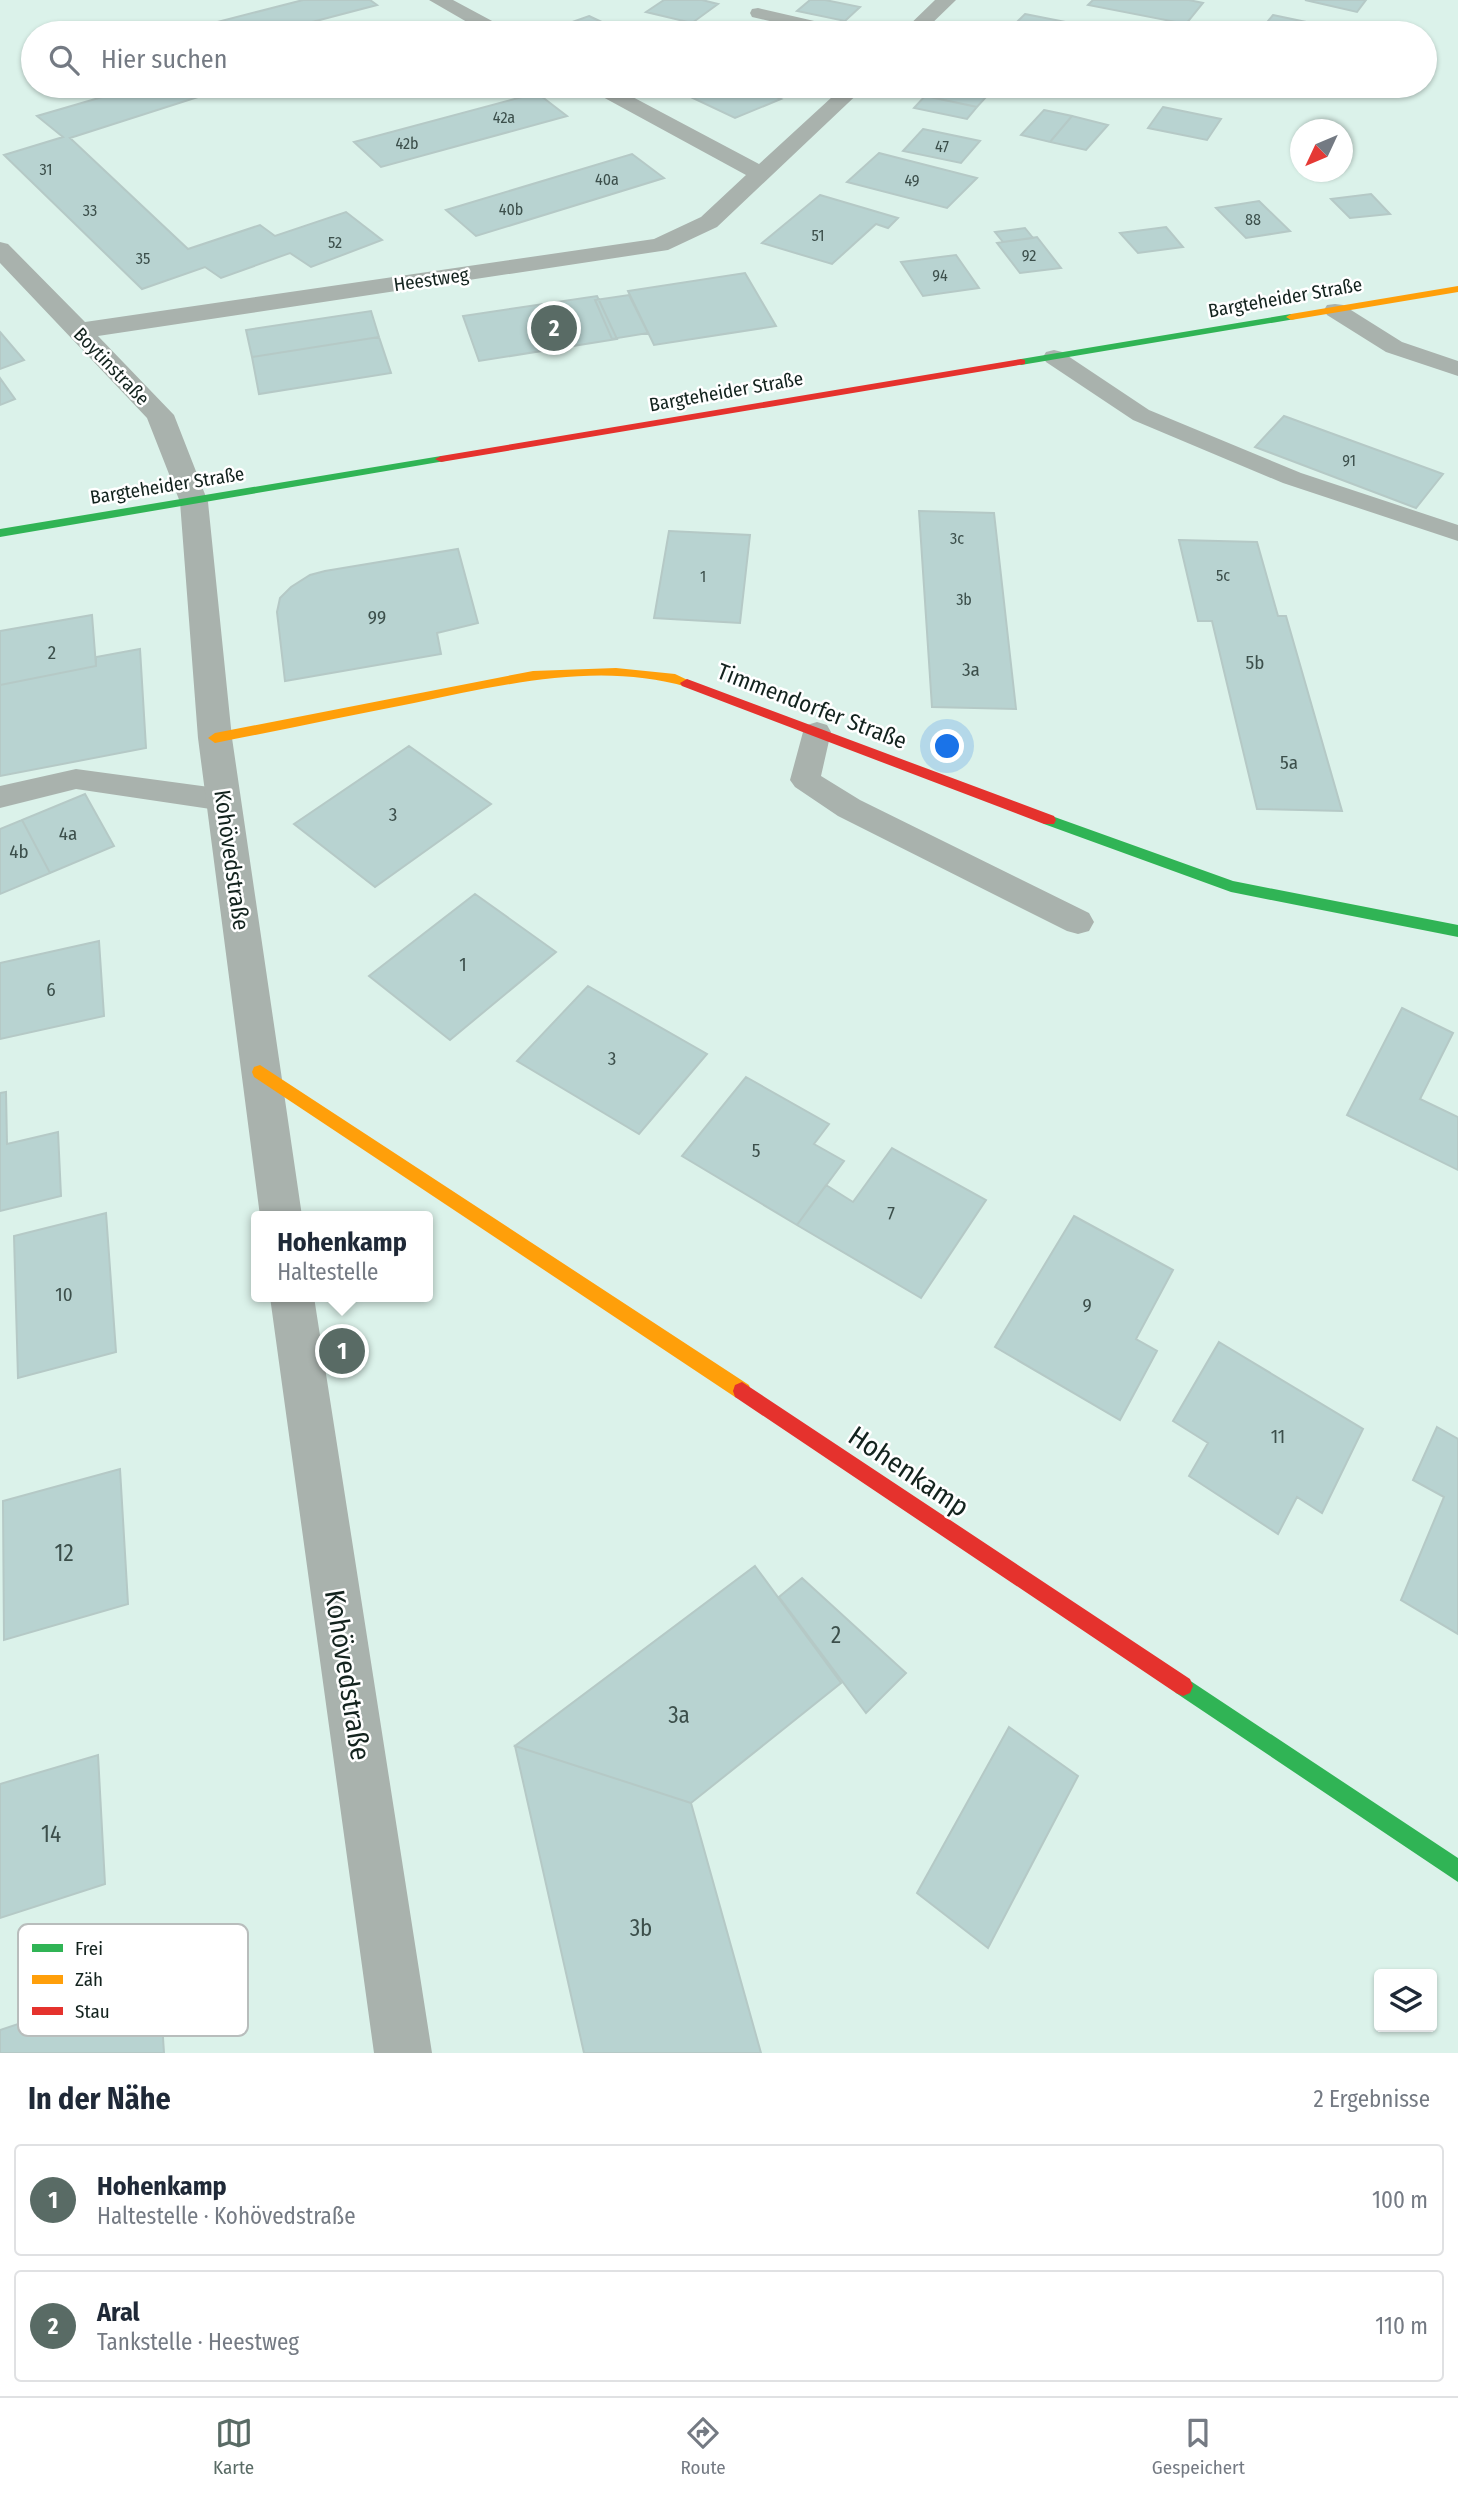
<!DOCTYPE html>
<html lang="de">
<head>
<meta charset="utf-8">
<style>
  body { margin:0; font-family:"Fira Sans Condensed",sans-serif; background:#f6f6f7; color:#1f2937 }
  .controls { position:absolute; right:21px; bottom:21px; display:grid; overflow:hidden; border-radius:7px; box-shadow:0 2px 5px #0004 }
  .controls button { width:63px; height:63px; display:grid; place-items:center; padding:0; border:0; border-bottom:2px solid #e0e1e3; background:#fff; color:#1f2937; font:35px sans-serif }
  .compass { position:absolute; left:1290px; top:119px; width:63px; height:63px; border-radius:50%; background:#fff; box-shadow:0 2px 5px #0004; rotate:226deg }
  .you { position:absolute; left:948px; top:747px; width:24px; height:24px; margin:-18px; border:5px solid #fff; border-radius:50%; background:#1a73e8; box-shadow:0 0 0 10px #1a73e833 }
  .badge { display:grid; place-items:center; width:46px; height:46px; border-radius:50%; background:#596b65; color:#fff; font-size:23px; font-weight:700 }
  .pin { position:absolute; translate:-50% -50%; border:4px solid #fff; box-shadow:0 2px 7px #0006 }
  .popup { position:absolute; left:251px; top:1211px; width:182px; height:91px; box-sizing:border-box; display:grid; place-content:center; border-radius:7px; background:#fff; filter:drop-shadow(0 2px 5px #0005); font-size:23px; white-space:nowrap; color:#747a83 }
  .popup b { font-size:26px; color:#1f2937 }
  .popup::after { content:''; position:absolute; left:50%; top:100%; margin-left:-14px; border:14px solid transparent; border-top-color:#fff }
  .list { margin:0; padding:0; list-style:none }
  h2 { display:flex; justify-content:space-between; align-items:center; height:91px; margin:0; padding:0 28px; font-size:30px }
  h2 small { font-size:23px; font-weight:400; color:#747a83 }
  .list li { display:grid; grid-template-columns:46px 1fr auto; gap:21px; align-items:center; box-sizing:border-box; height:112px; margin:0 14px 14px; padding:0 14px; border:2px solid #e0e1e3; border-radius:7px }
  .list b { display:block; font-size:26px; white-space:nowrap }
  .list p { margin:0; font-size:23px; white-space:nowrap; color:#747a83 }
  .list em { font-size:23px; font-style:normal; color:#747a83 }
  .icon { flex:none; width:38px; height:38px; fill:none; stroke:currentColor; stroke-width:2; stroke-linecap:round; stroke-linejoin:round }
  .map { position:relative; flex:none; width:1458px; height:2053px; overflow:hidden }
  .search { position:absolute; background:#fff; box-shadow:0 2px 5px #0004; left:21px; right:21px; top:21px; height:77px; display:flex; align-items:center; gap:18px; box-sizing:border-box; padding:0 24px; border-radius:38px; color:#747a83; font-size:26px }
  .sheet { height:343px; background:#fff }
  nav { display:flex; justify-content:space-around; align-items:center; box-sizing:border-box; height:98px; border-top:2px solid #e0e1e3; background:#fff; font-size:19px; color:#747a83 }
  nav a { display:grid; justify-items:center; gap:4px }
  nav .on { color:#596b65 }
  .map>svg:first-child { display:block }
  .building { fill:#b8d3d1; stroke:#b5c9c6; stroke-width:2 }
  .lines { fill:none; stroke-linecap:round; stroke-linejoin:round }
  .lane { fill:#a9b2ad; fill-rule:evenodd }
  .street { fill:#a9b2ad; fill-rule:evenodd }
  .fast { fill:#30b455; fill-rule:evenodd }
  .slow { fill:#ff9f0a; fill-rule:evenodd }
  .jam { fill:#e5322d; fill-rule:evenodd }
  .labels { text-anchor:middle; stroke-width:5; stroke-linejoin:round; paint-order:stroke }
  .far-number-label { font-size:16px; fill:#3c4f4b }
  .far-street-label { font-size:19px; fill:#13231e; stroke:#fff }
  .number-label { font-size:19px; fill:#3c4f4b }
  .street-label { font-size:23px; fill:#13231e; stroke:#fff }
  .near-number-label { font-size:23px; fill:#3c4f4b }
  .near-street-label { font-size:28px; fill:#13231e; stroke:#fff }
  .key { fill:#fff; stroke:#b8bdbc; stroke-width:2 }
  .key-label { font-size:19px; fill:#13231e }
</style>
</head>
<body>
<div class="map">
<svg width="1458" height="2053" viewBox="0 0 1458 2053">
  <rect width="100%" height="100%" fill="#dbf2ea"/>
  <path class="building" d="M 303,0 L 370,0 L 377,5 L 270,33 L 205,33 L 198,27 Z
    M 664,0 L 702,0 L 718,4 L 692,23 L 646,12 Z
    M 810,0 L 825,0 L 860,7 L 845,21 L 797,11 Z
    M 1093,0 L 1189,0 L 1203,3 L 1186,24 L 1088,5 Z
    M 1305,0 L 1366,0 L 1357,12 Z
    M 1025,14 L 1121,33 L 1006,33 Z
    M 1273,15 L 1325,26 L 1320,33 L 1258,33 Z
    M 589,16 L 625,33 L 547,31 Z
    M 772,21 L 822,31 L 758,33 Z
    M 140,86 L 218,86 L 223,89 L 70,138 L 188,249 L 260,225 L 275,236 L 346,212 L 382,240 L 311,267 L 290,253 L 221,278 L 205,267 L 142,289 L 4,155 L 63,137 L 37,116 Z
    M 278,86 L 327,86 L 289,96 Z
    M 686,86 L 752,86 L 781,99 L 735,118 L 676,90 Z
    M 935,86 L 938,86 L 987,96 L 977,107 L 925,96 Z
    M 938,86 L 996,86 L 987,96 Z
    M 537,93 L 567,116 L 381,167 L 354,142 Z
    M 925,96 L 977,107 L 967,119 L 914,108 Z
    M 1163,107 L 1221,119 L 1207,140 L 1148,128 Z
    M 1044,110 L 1072,116 L 1050,142 L 1021,135 Z
    M 1072,116 L 1108,125 L 1086,150 L 1050,142 Z
    M 923,129 L 980,141 L 961,163 L 903,151 Z
    M 879,153 L 977,178 L 947,208 L 847,182 Z
    M 632,154 L 664,178 L 476,236 L 446,210 Z
    M 1371,194 L 1390,214 L 1350,218 L 1331,199 Z
    M 820,195 L 898,218 L 888,228 L 876,224 L 832,264 L 762,243 Z
    M 1259,201 L 1290,231 L 1246,238 L 1216,208 Z
    M 1166,227 L 1183,247 L 1138,253 L 1120,233 Z
    M 1025,228 L 1033,238 L 1003,242 L 995,232 Z
    M 1037,237 L 1061,268 L 1020,273 L 997,243 Z
    M 956,255 L 979,288 L 923,296 L 901,262 Z
    M 745,273 L 776,326 L 654,345 L 628,291 Z
    M 629,295 L 648,333 L 612,339 L 595,300 Z
    M 597,296 L 617,339 L 479,361 L 463,316 Z
    M 371,311 L 379,337 L 252,357 L 246,330 Z
    M 0,332 L 24,360 L 0,369 Z
    M 379,337 L 391,373 L 259,394 L 252,357 Z
    M 0,378 L 15,399 L 0,405 Z
    M 1284,416 L 1443,474 L 1416,508 L 1255,447 Z
    M 919,511 L 994,513 L 1016,709 L 932,707 Z
    M 669,531 L 750,535 L 740,623 L 654,618 Z
    M 1179,540 L 1257,542 L 1278,616 L 1286,616 L 1342,811 L 1257,809 L 1212,621 L 1198,621 Z
    M 458,549 L 478,623 L 437,633 L 441,654 L 285,681 L 277,612 L 280,598 L 291,587 L 310,575 L 325,571 Z
    M 92,615 L 96,666 L 0,685 L 0,631 Z
    M 140,649 L 146,748 L 0,776 L 0,685 L 96,666 L 96,657 Z
    M 409,746 L 491,804 L 375,887 L 294,824 Z
    M 85,794 L 114,846 L 50,873 L 22,820 Z
    M 22,820 L 50,873 L 0,894 L 0,829 Z
    M 475,894 L 556,952 L 450,1040 L 369,976 Z
    M 99,941 L 104,1016 L 0,1039 L 0,963 Z
    M 588,986 L 707,1054 L 639,1134 L 517,1061 Z
    M 1402,1008 L 1453,1033 L 1420,1099 L 1458,1117 L 1458,1170 L 1347,1115 Z
    M 746,1077 L 829,1124 L 814,1144 L 844,1161 L 797,1225 L 682,1156 Z
    M 6,1092 L 7,1144 L 58,1132 L 61,1196 L 0,1211 L 0,1093 Z
    M 892,1148 L 986,1200 L 921,1298 L 797,1225 L 826,1185 L 853,1202 Z
    M 106,1213 L 116,1352 L 18,1378 L 14,1236 Z
    M 1074,1216 L 1173,1270 L 1136,1339 L 1157,1351 L 1120,1420 L 995,1347 Z
    M 1219,1342 L 1363,1429 L 1322,1513 L 1297,1497 L 1278,1534 L 1189,1476 L 1208,1443 L 1173,1421 Z
    M 1437,1427 L 1458,1439 L 1458,1634 L 1401,1600 L 1444,1497 L 1413,1480 Z
    M 120,1469 L 128,1604 L 4,1640 L 3,1501 Z
    M 755,1566 L 841,1683 L 691,1803 L 515,1746 Z
    M 802,1578 L 906,1673 L 866,1713 L 779,1597 Z
    M 1009,1727 L 1078,1776 L 988,1948 L 917,1893 Z
    M 515,1746 L 691,1803 L 761,2053 L 584,2053 Z
    M 98,1755 L 105,1884 L 0,1918 L 0,1784 Z
    M 159,1977 L 164,2053 L 0,2053 L 0,2030 Z"/>
  <g class="lines">
    <path class="lane" d="M 758,8 L 849,29 L 852,33 L 822,33 L 752,17 L 750,13 L 752,9 Z
      M 1335,304 L 1343,305 L 1402,342 L 1458,361 L 1458,376 L 1386,352 L 1327,315 L 1324,310 L 1327,305 Z
      M 1054,350 L 1062,352 L 1149,410 L 1301,473 L 1458,525 L 1458,541 L 1283,483 L 1133,420 L 1046,362 L 1043,357 L 1046,352 Z
      M 817,722 L 827,725 L 831,732 L 821,776 L 860,800 L 1089,913 L 1094,922 L 1089,931 L 1078,934 L 1067,931 L 838,816 L 795,787 L 790,780 L 803,732 L 807,725 Z
      M 76,769 L 224,789 L 234,792 L 239,800 L 234,808 L 224,811 L 76,789 L 0,808 L 0,786 Z"/>
    <path class="street" d="M 429,0 L 453,0 L 507,29 L 510,33 L 486,33 Z
      M 935,0 L 956,0 L 922,33 L 901,33 Z
      M 587,86 L 612,86 L 759,164 L 844,86 L 866,86 L 717,227 L 668,250 L 98,336 L 174,415 L 208,502 L 232,738 L 302,1216 L 260,1216 L 198,738 L 180,502 L 147,418 L 0,263 L 0,242 L 8,244 L 85,322 L 654,239 L 701,217 L 746,175 L 590,90 Z
      M 270,1297 L 314,1297 L 432,2053 L 374,2053 Z"/>
    <path class="fast" d="M 1291,314 L 1296,317 L 1295,319 L 1021,365 L 1016,362 L 1021,359 Z
      M 441,456 L 447,459 L 445,461 L 0,537 L 0,529 Z
      M 1049,815 L 1233,881 L 1458,925 L 1458,937 L 1231,892 L 1044,824 L 1042,820 Z
      M 1183,1676 L 1458,1858 L 1458,1882 L 1176,1693 L 1173,1686 L 1176,1679 Z"/>
    <path class="slow" d="M 1458,286 L 1458,292 L 1291,320 L 1286,317 L 1291,314 Z
      M 616,668 L 675,674 L 694,683 L 687,687 C 598,661 502,685 414,703 C 347,716 281,730 215,743 L 208,738 L 215,733 L 533,671 Z
      M 260,1065 L 749,1385 L 751,1391 L 749,1397 L 742,1400 L 735,1397 L 254,1077 L 252,1072 L 254,1067 Z"/>
    <path class="jam" d="M 1021,359 L 1025,360 L 1025,364 L 441,462 L 435,459 L 441,456 Z
      M 687,679 L 1054,816 L 1056,820 L 1054,824 L 1044,824 L 682,686 L 680,683 Z
      M 742,1382 L 1190,1679 L 1193,1686 L 1190,1693 L 1183,1696 L 1176,1693 L 735,1397 L 733,1391 L 735,1385 Z"/>
  </g>
  <g class="labels">
    <g class="far-number-label">
      <text x="504" y="123">42a</text>
      <text x="407" y="149">42b</text>
      <text x="942" y="152">47</text>
      <text x="46" y="175">31</text>
      <text x="607" y="185">40a</text>
      <text x="912" y="186">49</text>
      <text x="511" y="215">40b</text>
      <text x="90" y="216">33</text>
      <text x="1253" y="225">88</text>
      <text x="818" y="241">51</text>
      <text x="335" y="248">52</text>
      <text x="1029" y="261">92</text>
      <text x="143" y="264">35</text>
      <text x="940" y="281">94</text>
      <text x="1349" y="466">91</text>
      <text x="957" y="544">3c</text>
      <text x="1223" y="581">5c</text>
      <text x="703" y="582">1</text>
      <text x="964" y="605">3b</text>
    </g>
    <g class="far-street-label">
      <text transform="translate(431 279) rotate(-8)" y="7">Heestweg</text>
      <text transform="translate(1285 297) rotate(-10)" y="7">Bargteheider Straße</text>
      <text transform="translate(112 366) rotate(46)" y="7">Boytinstraße</text>
      <text transform="translate(726 391) rotate(-10)" y="7">Bargteheider Straße</text>
      <text transform="translate(167 485) rotate(-9)" y="7">Bargteheider Straße</text>
    </g>
    <g class="number-label">
      <text x="377" y="624">99</text>
      <text x="52" y="659">2</text>
      <text x="1255" y="669">5b</text>
      <text x="971" y="676">3a</text>
      <text x="1289" y="769">5a</text>
      <text x="393" y="821">3</text>
      <text x="68" y="840">4a</text>
      <text x="19" y="858">4b</text>
      <text x="463" y="971">1</text>
      <text x="51" y="996">6</text>
      <text x="612" y="1065">3</text>
      <text x="756" y="1157">5</text>
      <text x="891" y="1220">7</text>
      <text x="64" y="1301">10</text>
      <text x="1087" y="1312">9</text>
      <text x="1278" y="1443">11</text>
    </g>
    <g class="street-label">
      <text transform="translate(812 706) rotate(21)" y="8">Timmendorfer Straße</text>
      <text transform="translate(232 860) rotate(82)" y="8">Kohövedstraße</text>
    </g>
    <g class="near-number-label">
      <text x="64" y="1561">12</text>
      <text x="836" y="1643">2</text>
      <text x="679" y="1723">3a</text>
      <text x="51" y="1842">14</text>
      <text x="641" y="1936">3b</text>
    </g>
    <g class="near-street-label">
      <text transform="translate(909 1471) rotate(34)" y="10">Hohenkamp</text>
      <text transform="translate(348 1675) rotate(81)" y="10">Kohövedstraße</text>
    </g>
  </g>
  <rect x="18" y="1924" width="230" height="112" rx="10" class="key"/>
  <rect x="32" y="1944" width="31" height="8" fill="#30b455"/>
  <rect x="32" y="1975" width="31" height="9" fill="#ff9f0a"/>
  <rect x="32" y="2007" width="31" height="8" fill="#e5322d"/>
  <g class="key-label">
    <text x="75" y="1955">Frei</text>
    <text x="75" y="1986">Zäh</text>
    <text x="75" y="2018">Stau</text>
  </g>
</svg>
<div class="controls">
<button><svg class="icon" aria-label="layers" viewBox="0 0 24 24"><path d="M12 4l9 5-9 5-9-5zM3 14l9 5 9-5"/></svg></button>
</div>
<svg class="compass" viewBox="-18 -18 36 36"><path d="M0-13l5 13h-10z" fill="#e53935"/><path d="M0 13l5-13h-10z" fill="#747a83"/></svg>
<div class="you"></div>
<div class="pin badge" style="left:342px;top:1351px">1</div>
<div class="popup"><b>Hohenkamp</b>Haltestelle</div>
<div class="pin badge" style="left:554px;top:328px">2</div>
<div class="search"><svg class="icon" aria-label="search" viewBox="0 0 24 24"><circle cx="10" cy="10" r="6"/><path d="M15 15l6 6"/></svg>Hier suchen</div>
</div>
<section class="sheet">
<h2>In der Nähe<small>2 Ergebnisse</small></h2>
<ul class="list">
<li><span class="badge">1</span><div><b>Hohenkamp</b><p>Haltestelle · Kohövedstraße</p></div><em>100 m</em></li>
<li><span class="badge">2</span><div><b>Aral</b><p>Tankstelle · Heestweg</p></div><em>110 m</em></li>
</ul>
</section>
<nav>
<a class="on"><svg class="icon" aria-label="map" viewBox="0 0 24 24"><path d="M3 6l6-2 6 2 6-2v14l-6 2-6-2-6 2zM9 4v14M15 6v14"/></svg>Karte</a>
<a><svg class="icon" aria-label="directions" viewBox="0 0 24 24"><path d="M12 3l9 9-9 9-9-9zM9 14v-3h6M13 9l2 2-2 2"/></svg>Route</a>
<a><svg class="icon" aria-label="saved" viewBox="0 0 24 24"><path d="M7 4h10v16l-5-4-5 4z"/></svg>Gespeichert</a>
</nav>
</body>
</html>
